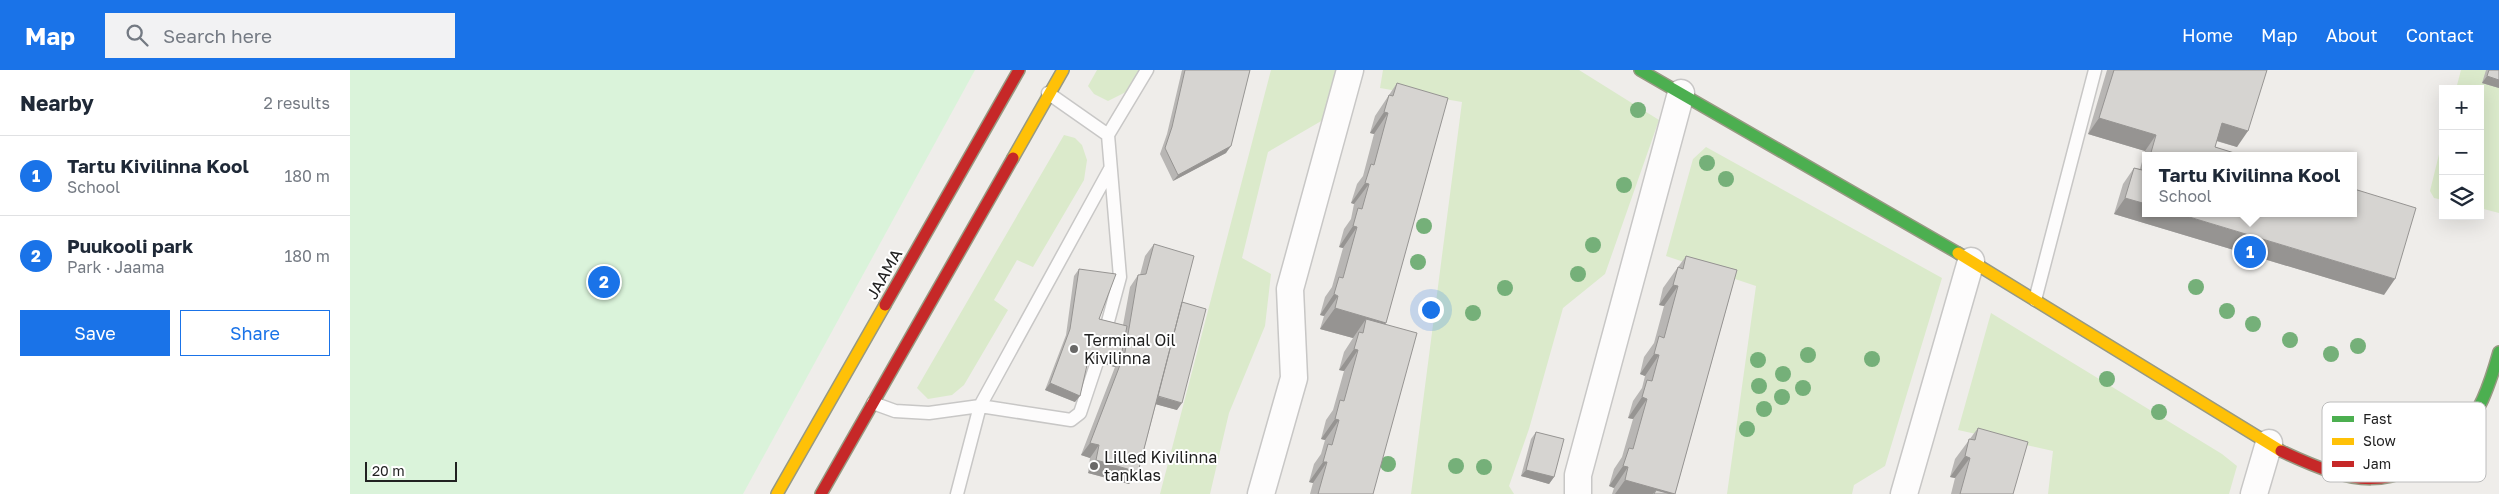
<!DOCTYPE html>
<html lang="en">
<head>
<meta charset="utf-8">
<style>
  body { margin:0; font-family:"Golos Text",sans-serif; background:#f2f2f3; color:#1f2937 }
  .controls { position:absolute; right:15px; top:15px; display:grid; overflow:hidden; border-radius:0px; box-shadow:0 5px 20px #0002 }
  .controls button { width:45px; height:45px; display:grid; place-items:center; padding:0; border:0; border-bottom:1px solid #e0e1e3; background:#fff; color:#1f2937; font:25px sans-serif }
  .scale { position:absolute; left:15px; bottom:12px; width:92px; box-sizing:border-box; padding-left:5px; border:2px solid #212121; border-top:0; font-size:14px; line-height:18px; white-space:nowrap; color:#212121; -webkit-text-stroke:4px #fff; paint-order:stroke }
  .you { position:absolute; left:1080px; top:239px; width:18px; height:18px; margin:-12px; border:4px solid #fff; border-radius:50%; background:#1a73e8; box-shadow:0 0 0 8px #1a73e833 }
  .badge { display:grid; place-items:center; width:32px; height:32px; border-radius:50%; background:#1a73e8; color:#fff; font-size:16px; font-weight:700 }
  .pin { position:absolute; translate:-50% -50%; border:2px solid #fff; box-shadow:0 1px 5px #0006 }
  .popup { position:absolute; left:1792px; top:82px; width:215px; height:65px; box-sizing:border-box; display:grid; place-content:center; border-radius:0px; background:#fff; filter:drop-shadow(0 1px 4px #0005); font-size:16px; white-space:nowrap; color:#747a83 }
  .popup b { font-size:19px; color:#1f2937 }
  .popup::after { content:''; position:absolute; left:50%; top:100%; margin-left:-10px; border:10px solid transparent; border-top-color:#fff }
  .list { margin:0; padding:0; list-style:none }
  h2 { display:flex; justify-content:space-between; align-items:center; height:65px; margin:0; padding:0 20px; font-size:21px }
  h2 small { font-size:16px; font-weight:400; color:#747a83 }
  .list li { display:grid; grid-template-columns:32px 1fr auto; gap:15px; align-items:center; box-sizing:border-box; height:80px; padding:0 20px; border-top:1px solid #e0e1e3 }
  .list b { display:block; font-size:19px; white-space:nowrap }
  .list p { margin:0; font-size:16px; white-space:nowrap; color:#747a83 }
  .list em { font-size:16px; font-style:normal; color:#747a83 }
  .actions { display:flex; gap:10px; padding:15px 20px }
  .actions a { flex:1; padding:11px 0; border:1px solid #1a73e8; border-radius:0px; text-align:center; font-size:18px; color:#1a73e8 }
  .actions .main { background:#1a73e8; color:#fff }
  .icon { flex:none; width:28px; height:28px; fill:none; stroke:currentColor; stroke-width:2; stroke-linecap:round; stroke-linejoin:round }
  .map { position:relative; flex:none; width:2149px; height:424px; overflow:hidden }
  header { display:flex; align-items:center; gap:30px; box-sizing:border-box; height:70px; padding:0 25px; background:#1a73e8; color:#fff }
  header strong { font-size:24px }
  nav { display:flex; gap:28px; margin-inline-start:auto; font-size:18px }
  .search { width:350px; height:45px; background:#f2f2f3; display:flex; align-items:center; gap:12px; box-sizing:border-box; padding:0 18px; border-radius:0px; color:#747a83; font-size:19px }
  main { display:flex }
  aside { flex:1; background:#fff }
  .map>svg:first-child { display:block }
  .grass { fill:#dbeacb }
  .park { fill:#daf3da }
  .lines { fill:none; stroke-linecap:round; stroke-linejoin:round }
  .lane-casing { stroke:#c8c7c6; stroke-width:15 }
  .street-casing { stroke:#c8c7c6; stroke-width:29 }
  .fast-casing { stroke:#979982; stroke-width:14 }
  .slow-casing { stroke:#979982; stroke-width:14 }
  .jam-casing { stroke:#979982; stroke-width:14 }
  .lane { stroke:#fdfcfc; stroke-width:12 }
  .street { stroke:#fdfcfc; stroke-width:26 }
  .fast { stroke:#4caf50; stroke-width:11 }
  .slow { stroke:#ffc107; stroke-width:11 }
  .jam { stroke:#c62828; stroke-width:11 }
  .tree { fill:#75b079 }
  .wall { fill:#b8b6b4 }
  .shaded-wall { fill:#969492 }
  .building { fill:#d6d4d1; stroke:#969492 }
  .poi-dot { fill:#696867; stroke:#fff; stroke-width:2 }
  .labels { text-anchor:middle; stroke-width:4; stroke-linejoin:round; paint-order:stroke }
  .street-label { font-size:16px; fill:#212121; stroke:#fff }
  .poi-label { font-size:16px; fill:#212121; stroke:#fff; text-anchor:start }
  .key { fill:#fff; stroke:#bcbcbc; stroke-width:1 }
  .key-label { font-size:14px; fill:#212121 }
</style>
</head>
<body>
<header>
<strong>Map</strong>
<div class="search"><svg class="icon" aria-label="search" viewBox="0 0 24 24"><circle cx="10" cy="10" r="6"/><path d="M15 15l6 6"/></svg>Search here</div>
<nav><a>Home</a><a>Map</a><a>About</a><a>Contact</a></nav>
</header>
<main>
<aside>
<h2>Nearby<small>2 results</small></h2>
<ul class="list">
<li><span class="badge">1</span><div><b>Tartu Kivilinna Kool</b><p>School</p></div><em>180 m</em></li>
<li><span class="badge">2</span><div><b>Puukooli park</b><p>Park · Jaama</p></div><em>180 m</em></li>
</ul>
<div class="actions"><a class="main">Save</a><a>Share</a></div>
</aside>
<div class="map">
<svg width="2149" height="424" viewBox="0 0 2149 424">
  <rect width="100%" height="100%" fill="#efedea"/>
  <path class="grass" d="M 747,0 L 790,0 L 778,21 L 758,31 L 744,24 L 738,16 Z
    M 921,0 L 986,0 L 973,50 L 918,82 L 892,188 L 921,204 L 915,256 L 879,343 L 860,424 L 810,424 Z
    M 1033,0 L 1229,0 L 1309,50 L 1255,204 L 1213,238 L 1179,359 L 1159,416 L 1164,424 L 1061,424 L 1112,32 L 1030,18 Z
    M 2111,0 L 2149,0 L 2149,143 L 2130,138 L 2130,19 L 2106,19 Z
    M 714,65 L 725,68 L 732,75 L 737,90 L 734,110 L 683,197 L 667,190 L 644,230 L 658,240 L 614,315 L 602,325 L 578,329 L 567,318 Z
    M 2093,68 L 2093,130 L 2084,128 L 2080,121 Z
    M 1356,77 L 1592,208 L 1535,396 L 1504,415 L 1502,424 L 1377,424 L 1406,216 L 1316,186 L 1343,89 Z
    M 1641,243 L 1872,384 L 1887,396 L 1879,424 L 1698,424 L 1703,381 L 1608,360 Z"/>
  <path class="park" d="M 0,0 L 625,0 L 393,424 L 0,424 Z"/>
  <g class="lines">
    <g class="lane-casing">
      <path id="lane" d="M 698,23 L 758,65 L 770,207 L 756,259
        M 758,65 L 797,0
        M 1685,230 L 1745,0
        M 523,333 L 545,341 L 579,343 L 630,336 L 721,350 L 730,343 L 747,292
        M 607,424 L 630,336 L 760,99"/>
    </g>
    <g class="street-casing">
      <path id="street" d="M 911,424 L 944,308 L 940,219 L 1000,0
        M 1228,424 L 1228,405 L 1331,23
        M 1554,424 L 1621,191
        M 1904,424 L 1919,373"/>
    </g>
    <g class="fast-casing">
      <path id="fast" d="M 1290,0 L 1608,183
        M 2105,371 C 2129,347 2140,314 2149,282"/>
    </g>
    <g class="slow-casing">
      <path id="slow" d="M 663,88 L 713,0
        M 1608,183 L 1931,381
        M 427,424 L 535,235"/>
    </g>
    <g class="jam-casing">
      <path id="jam" d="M 535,235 L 669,0
        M 1931,381 C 2004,415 2040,424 2105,371
        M 471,424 L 663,88"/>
    </g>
    <use href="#lane" class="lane"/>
    <use href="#street" class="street"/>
    <use href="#fast" class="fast"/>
    <use href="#slow" class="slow"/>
    <use href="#jam" class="jam"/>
  </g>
  <g class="tree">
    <circle cx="1288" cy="40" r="8"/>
    <circle cx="1357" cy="93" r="8"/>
    <circle cx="1376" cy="109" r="8"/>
    <circle cx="1274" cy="115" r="8"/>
    <circle cx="1074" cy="156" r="8"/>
    <circle cx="1243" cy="175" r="8"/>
    <circle cx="1068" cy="192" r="8"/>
    <circle cx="1228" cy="204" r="8"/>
    <circle cx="1846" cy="217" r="8"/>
    <circle cx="1155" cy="218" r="8"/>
    <circle cx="1877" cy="241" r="8"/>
    <circle cx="1123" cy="243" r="8"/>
    <circle cx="1903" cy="254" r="8"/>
    <circle cx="1940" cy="270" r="8"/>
    <circle cx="2008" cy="276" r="8"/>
    <circle cx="1981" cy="284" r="8"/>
    <circle cx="1458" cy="285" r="8"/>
    <circle cx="1522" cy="289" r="8"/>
    <circle cx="1408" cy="290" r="8"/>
    <circle cx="1433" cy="304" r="8"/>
    <circle cx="1757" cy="309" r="8"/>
    <circle cx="1409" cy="316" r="8"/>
    <circle cx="1453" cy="318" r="8"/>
    <circle cx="1432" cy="327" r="8"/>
    <circle cx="1414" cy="339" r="8"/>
    <circle cx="1809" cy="342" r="8"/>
    <circle cx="1397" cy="359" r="8"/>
    <circle cx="2008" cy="371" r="8"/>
    <circle cx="1038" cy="394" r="8"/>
    <circle cx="1106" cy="396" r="8"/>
    <circle cx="1134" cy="397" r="8"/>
  </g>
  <path class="wall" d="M 832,0 L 900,0 L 876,83 L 823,111 L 810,84 L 817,64 Z
    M 1757,0 L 1917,0 L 1887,77 L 1866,71 L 1865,77 L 1894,86 L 1796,86 L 1796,143 L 2034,225 L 1764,144 L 1773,114 L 1784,98 L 1790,99 L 1795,81 L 1738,64 Z
    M 2136,0 L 2149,0 L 2149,18 L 2132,13 Z
    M 1047,13 L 1035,254 L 1023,424 L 960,424 L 963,413 L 959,412 L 964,394 L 971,384 L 975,370 L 971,369 L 976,350 L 983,340 L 994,301 L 989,300 L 994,282 L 1003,268 L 970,259 L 974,246 L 970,245 L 975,227 L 982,217 L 993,178 L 989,177 L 994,159 L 1001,149 L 1004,134 L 1001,133 L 1007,114 L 1013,106 L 1024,64 L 1020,63 L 1025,46 Z
    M 804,174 L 832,232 L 827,340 L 806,334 L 788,402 L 779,414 L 738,403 L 740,388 L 731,385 L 765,297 L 738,290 L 725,332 L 695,320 L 716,265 L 724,206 L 729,199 L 749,249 L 773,255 L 780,217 L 788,205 L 790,205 L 795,186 Z
    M 1336,186 L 1387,200 L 1325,424 L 1262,424 L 1264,418 L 1259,416 L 1264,399 L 1272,387 L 1283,349 L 1278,348 L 1283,331 L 1292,318 L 1295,306 L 1290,304 L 1294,287 L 1304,273 L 1314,236 L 1309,235 L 1313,218 Z
    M 1628,358 L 1663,424 L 1601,424 L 1605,408 L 1600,407 L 1605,389 Z
    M 1186,362 L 1204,407 L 1199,414 L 1171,406 L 1181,369 Z"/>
  <path class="shaded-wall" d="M 2137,6 L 2149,10 L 2149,18 L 2132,13 Z
    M 1034,42 L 1038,43 L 1024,64 L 1020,63 Z
    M 1749,48 L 1806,65 L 1795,81 L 1738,64 Z
    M 1872,53 L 1898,61 L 1887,77 L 1861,69 Z
    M 881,76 L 876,83 L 823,111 L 828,105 Z
    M 1015,113 L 1019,114 L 1004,134 L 1001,133 Z
    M 1775,128 L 1796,134 L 1796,143 L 1826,143 L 2045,209 L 2034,225 L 1764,144 Z
    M 1003,156 L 1007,157 L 993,178 L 989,177 Z
    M 1323,215 L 1328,216 L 1314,236 L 1309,235 Z
    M 984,224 L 988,226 L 974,246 L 970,245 Z
    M 985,238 L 1036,253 L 1021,273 L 1013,263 L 1016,249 L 1003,268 L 970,259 Z
    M 1004,279 L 1008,280 L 994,301 L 989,300 Z
    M 740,282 L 770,291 L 765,297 L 736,289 Z
    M 1304,284 L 1309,285 L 1295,306 L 1290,304 Z
    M 700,313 L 730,326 L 725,332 L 695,320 Z
    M 805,326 L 832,333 L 827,340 L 801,333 Z
    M 1292,327 L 1297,329 L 1283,349 L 1278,348 Z
    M 985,349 L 989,350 L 975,370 L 971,369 Z
    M 740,373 L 749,375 L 740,388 L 731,385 Z
    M 1615,386 L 1620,388 L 1605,408 L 1600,407 Z
    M 746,390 L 788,402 L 779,414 L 738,403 Z
    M 973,392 L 977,392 L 963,413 L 959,412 Z
    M 1273,396 L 1278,397 L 1264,418 L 1259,416 Z
    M 1176,400 L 1204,407 L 1199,414 L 1171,406 Z
    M 1275,410 L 1325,424 L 1304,424 L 1306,420 L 1303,424 L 1265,424 Z"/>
  <path class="building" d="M 835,0 L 900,0 L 881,76 L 828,105 L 815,78 L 822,57 Z
    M 1764,0 L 1917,0 L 1898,61 L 1872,53 L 1865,77 L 1894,86 L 1800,86 L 1806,65 L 1749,48 Z
    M 2139,0 L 2149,0 L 2149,10 L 2137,6 Z
    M 1047,13 L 1098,28 L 1036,253 L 985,238 L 988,226 L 984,224 L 989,207 L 993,208 L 1007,157 L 1003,156 L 1008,138 L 1012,139 L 1019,114 L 1015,113 L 1021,94 L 1024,95 L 1038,43 L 1034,42 L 1039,25 L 1043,26 Z
    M 1784,98 L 1796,101 L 1796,134 L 1775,128 Z
    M 2004,119 L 2066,138 L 2045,209 L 1826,143 L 2004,143 Z
    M 804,174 L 844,186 L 788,402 L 746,390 L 749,375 L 740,373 L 775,282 L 788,205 L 796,204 Z
    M 1336,186 L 1387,200 L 1325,424 L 1275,410 L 1278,397 L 1273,396 L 1279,378 L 1283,379 L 1297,329 L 1292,327 L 1297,310 L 1302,311 L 1309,285 L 1304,284 L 1309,266 L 1314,268 L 1328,216 L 1323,215 L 1328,197 L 1333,199 Z
    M 729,199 L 766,204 L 749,249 L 777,256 L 770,291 L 740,282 L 730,326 L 700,313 L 720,259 Z
    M 832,232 L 856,239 L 832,333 L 808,326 Z
    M 1016,249 L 1067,263 L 1023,424 L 968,424 L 977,392 L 973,392 L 978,374 L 982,375 L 989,350 L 985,349 L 990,330 L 994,331 L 1008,280 L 1004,279 L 1009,262 L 1013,263 Z
    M 1628,358 L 1678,372 L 1663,424 L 1610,424 L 1620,388 L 1615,386 L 1619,369 L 1625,370 Z
    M 1186,362 L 1214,369 L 1204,407 L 1176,400 Z
    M 1306,420 L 1321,424 L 1304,424 Z"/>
  <g class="poi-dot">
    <circle cx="724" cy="279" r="5"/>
    <circle cx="744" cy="396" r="5"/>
  </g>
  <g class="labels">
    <g class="street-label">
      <text transform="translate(534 204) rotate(-60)" y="6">JAAMA</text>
    </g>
    <g class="poi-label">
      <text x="734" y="276">Terminal Oil<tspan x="734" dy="18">Kivilinna</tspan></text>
      <text x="754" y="393">Lilled Kivilinna<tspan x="754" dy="18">tanklas</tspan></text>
    </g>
  </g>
  <rect x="1972" y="332" width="164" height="80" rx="8" class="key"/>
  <rect x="1982" y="346" width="22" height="6" fill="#4caf50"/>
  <rect x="1982" y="368" width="22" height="7" fill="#ffc107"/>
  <rect x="1982" y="391" width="22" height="6" fill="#c62828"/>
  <g class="key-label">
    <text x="2013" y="354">Fast</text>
    <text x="2013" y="376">Slow</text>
    <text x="2013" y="399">Jam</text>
  </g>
</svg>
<div class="controls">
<button>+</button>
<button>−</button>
<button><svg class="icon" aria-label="layers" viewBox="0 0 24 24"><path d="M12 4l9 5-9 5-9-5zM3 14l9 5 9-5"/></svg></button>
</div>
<div class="scale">20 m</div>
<div class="you"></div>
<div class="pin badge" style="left:1900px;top:182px">1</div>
<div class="popup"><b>Tartu Kivilinna Kool</b>School</div>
<div class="pin badge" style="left:254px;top:212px">2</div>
</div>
</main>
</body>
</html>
